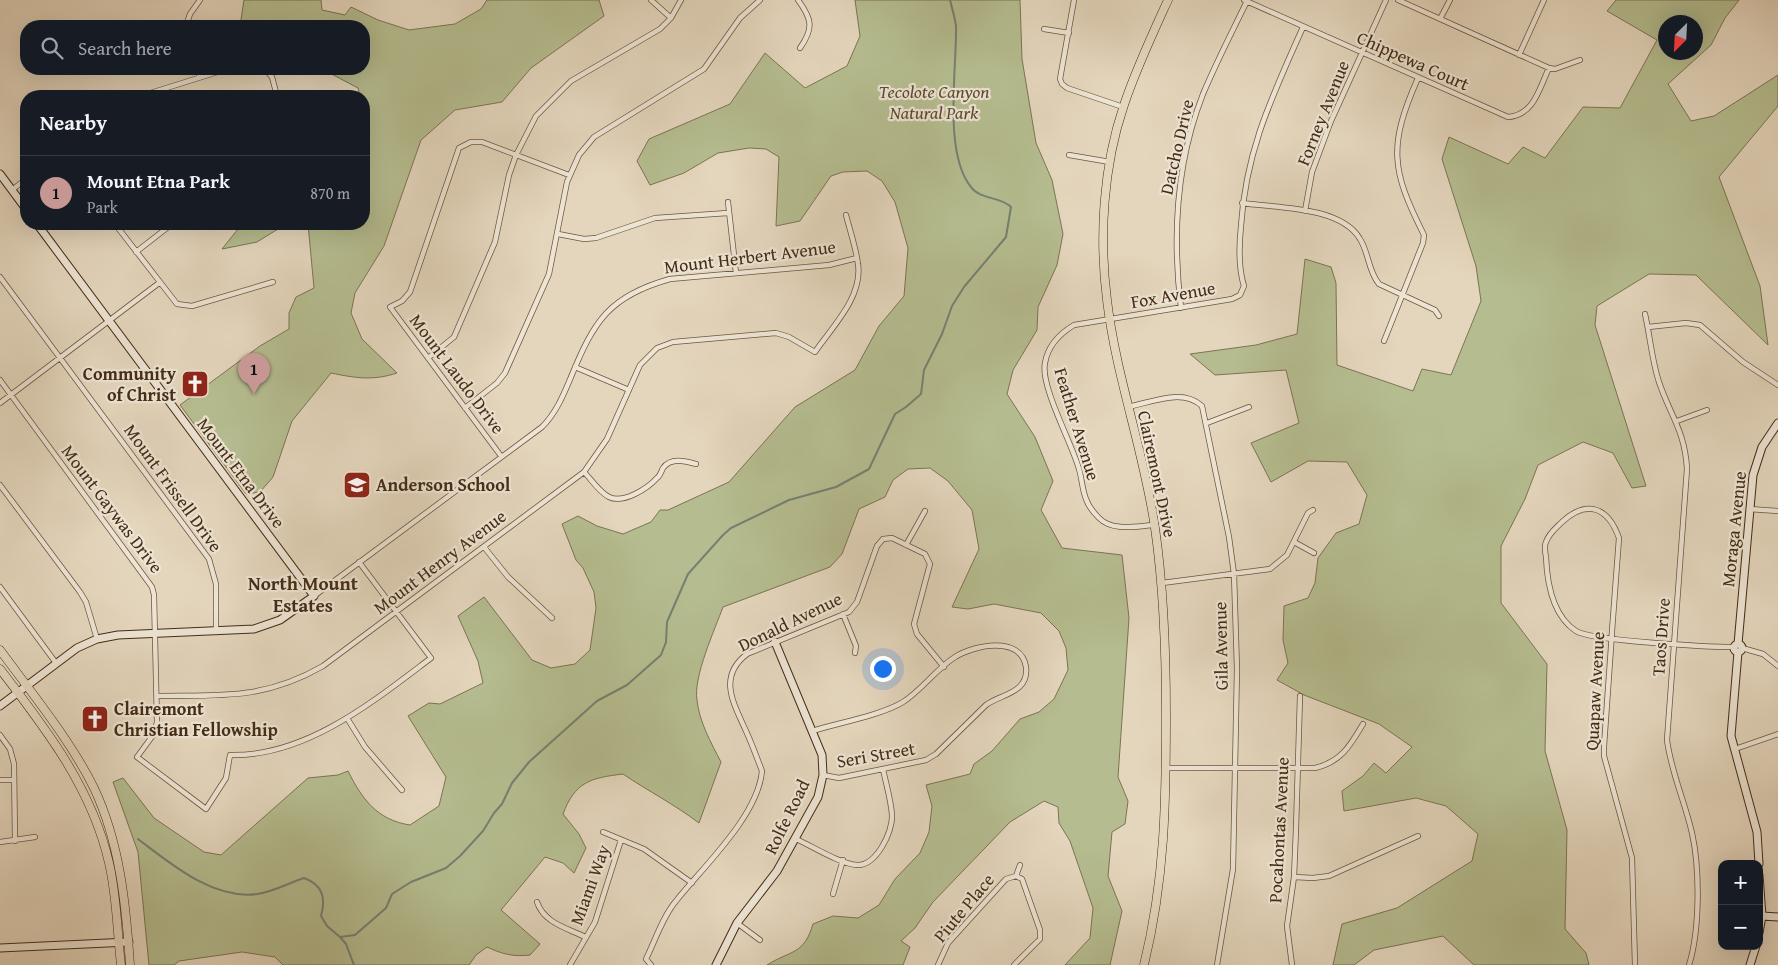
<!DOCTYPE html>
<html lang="en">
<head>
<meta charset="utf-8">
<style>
  body { margin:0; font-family:"Gentium Book Plus",serif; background:#242831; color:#f1f3f6 }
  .controls { position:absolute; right:15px; bottom:15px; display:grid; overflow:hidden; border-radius:10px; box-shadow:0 5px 20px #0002 }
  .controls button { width:45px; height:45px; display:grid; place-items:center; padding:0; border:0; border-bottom:1px solid #363941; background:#171b24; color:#f1f3f6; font:25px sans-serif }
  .compass { position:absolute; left:1658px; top:15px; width:45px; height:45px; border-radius:50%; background:#171b24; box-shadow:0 5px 20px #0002; rotate:204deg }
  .you { position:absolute; left:882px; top:668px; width:18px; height:18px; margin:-12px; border:4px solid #fff; border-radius:50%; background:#1a73e8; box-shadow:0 0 0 8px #1a73e833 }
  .badge { display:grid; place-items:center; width:32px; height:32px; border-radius:50%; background:#c59692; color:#111; font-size:16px; font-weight:700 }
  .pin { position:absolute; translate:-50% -41px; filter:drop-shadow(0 1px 2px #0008) }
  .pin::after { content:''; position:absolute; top:26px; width:18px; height:15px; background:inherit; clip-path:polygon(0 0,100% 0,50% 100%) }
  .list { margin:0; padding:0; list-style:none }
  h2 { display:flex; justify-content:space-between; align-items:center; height:65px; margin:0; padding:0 20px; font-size:21px }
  h2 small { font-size:16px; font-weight:400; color:#9ea1a6 }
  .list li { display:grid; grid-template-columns:32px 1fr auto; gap:15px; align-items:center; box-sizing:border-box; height:75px; padding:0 20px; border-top:1px solid #363941 }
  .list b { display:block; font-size:19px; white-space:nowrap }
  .list p { margin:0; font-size:16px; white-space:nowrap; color:#9ea1a6 }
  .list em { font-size:16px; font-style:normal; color:#9ea1a6 }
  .icon { flex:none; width:28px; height:28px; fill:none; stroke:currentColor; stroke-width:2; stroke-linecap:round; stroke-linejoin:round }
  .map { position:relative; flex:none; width:1778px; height:965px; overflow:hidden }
  .search { position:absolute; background:#171b24; box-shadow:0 5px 20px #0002; left:20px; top:20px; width:350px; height:55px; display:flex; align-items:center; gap:12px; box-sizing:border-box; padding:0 18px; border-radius:20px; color:#9ea1a6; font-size:19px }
  .panel { position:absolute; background:#171b24; box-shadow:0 5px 20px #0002; left:20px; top:90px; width:350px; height:140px; border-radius:20px }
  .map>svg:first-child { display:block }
  .green { fill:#b5bd90; stroke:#7c7452; fill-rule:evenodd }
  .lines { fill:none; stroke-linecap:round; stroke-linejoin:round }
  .stream { stroke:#758173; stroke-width:2 }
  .street-casing { stroke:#6c563f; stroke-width:6 }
  .secondary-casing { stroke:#442c15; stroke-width:9 }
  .primary-casing { stroke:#442c15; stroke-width:9 }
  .street { stroke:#ede4d4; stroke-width:4.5 }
  .secondary { stroke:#ede4d4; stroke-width:7 }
  .primary { stroke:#e4d6bd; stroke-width:8 }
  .labels { text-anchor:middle; stroke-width:4.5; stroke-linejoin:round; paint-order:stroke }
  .street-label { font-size:18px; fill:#442c15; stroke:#ede4d4 }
  .park-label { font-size:18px; font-style:italic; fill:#5b492e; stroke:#ede4d4 }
  .poi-label { font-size:18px; font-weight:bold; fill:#442c15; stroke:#ede4d4; text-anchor:start }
  .neighbourhood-label { font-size:19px; font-weight:bold; fill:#442c15; stroke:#ede4d4 }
</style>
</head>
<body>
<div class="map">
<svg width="1778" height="965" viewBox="0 0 1778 965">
  <rect width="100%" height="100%" fill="#e4d6bd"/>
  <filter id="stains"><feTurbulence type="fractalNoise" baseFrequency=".004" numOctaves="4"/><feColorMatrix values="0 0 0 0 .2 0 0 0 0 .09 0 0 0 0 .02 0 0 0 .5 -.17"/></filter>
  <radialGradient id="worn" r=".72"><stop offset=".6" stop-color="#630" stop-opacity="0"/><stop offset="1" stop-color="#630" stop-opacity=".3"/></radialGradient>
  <path class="green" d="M 244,0 L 321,0 L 322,10 L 345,15 L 351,7 L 378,20 L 409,30 L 455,24 L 481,9 L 487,0 L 599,0 L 604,16 L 531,68 L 502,102 L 455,110 L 421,140 L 384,246 L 355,293 L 351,313 L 362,339 L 397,373 C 373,381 355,378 331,373 L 292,421 L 273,477 L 260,492 L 246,494 L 180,405 L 260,346 L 289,329 L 289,313 L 296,297 L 314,288 L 308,224 L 364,224 L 364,96 L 360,96 L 358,88 L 322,69 L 364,69 L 364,26 L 240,26 Z
    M 855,0 L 1020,0 L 1022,59 L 1036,143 L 1052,180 L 1063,234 L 1057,265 L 1038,307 L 1037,330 L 1013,370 L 1007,394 L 1035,437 L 1053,481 L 1041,510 L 1062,548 L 1122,555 L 1129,618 L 1118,777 L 1128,801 L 1125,824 L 1112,832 L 1108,876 L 1122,911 L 1110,965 L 1065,965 L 1090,938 L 1093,908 L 1070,841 L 1059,823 L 1058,807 L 1044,801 L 1010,822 L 933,902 L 915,928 L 901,941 L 910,947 L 903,965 L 767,965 C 791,950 804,955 813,924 L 833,916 L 858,918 L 879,905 L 895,879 L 920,853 L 929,832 L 932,806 L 926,785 L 970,774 L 974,764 L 992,751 L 1020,719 L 1039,712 L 1054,699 L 1068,670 L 1066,648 L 1059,631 L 1041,613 L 994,604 L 968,609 L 952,607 L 979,549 L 972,510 L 948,481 L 930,468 L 908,469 L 893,480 L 885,497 L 859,509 L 842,554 L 830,567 L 723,607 C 715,629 693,677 697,700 C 699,721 711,743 721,762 L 699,823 C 674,804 648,791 623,774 C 590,778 575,782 563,814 L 579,834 L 586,848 L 574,873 L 563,863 L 545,857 L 501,910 L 540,944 L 530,955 C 513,957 502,954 487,947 L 476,955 L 469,965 L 283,965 L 275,957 L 242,952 L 179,961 L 174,965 L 149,965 L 138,852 L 113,782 L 123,778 L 154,818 L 204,852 L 221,855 L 308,778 L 338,775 L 348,771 C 362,799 377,820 410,825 L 439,806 L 446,777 L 408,716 L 429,703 L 440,704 L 483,683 L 478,661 L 458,616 L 484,597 L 532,660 L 551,668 L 575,664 L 590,650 L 596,608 L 594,592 L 583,568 L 576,560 L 562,524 L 578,516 L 597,526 L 623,534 L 651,522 L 660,510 L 668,510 L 729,482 L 795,407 L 855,370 L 879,326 L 904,296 L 908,248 L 895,202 L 882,181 L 867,171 L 843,172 L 831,176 L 800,221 L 776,226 L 779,157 L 766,149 L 749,148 L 718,153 L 684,173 L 650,185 L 637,161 L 649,139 L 730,104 L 765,53 L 805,88 L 847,66 L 860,36 Z
    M 1616,0 L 1739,0 L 1725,18 L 1711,45 L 1668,84 L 1691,121 L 1714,116 L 1778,75 L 1778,106 L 1719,177 L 1760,286 L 1768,345 L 1696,275 L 1649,274 L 1597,306 L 1595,325 L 1646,486 L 1632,488 L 1613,453 L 1583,442 L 1538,465 L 1525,499 L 1501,546 L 1501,603 L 1547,664 L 1545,751 L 1567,830 L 1565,929 L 1586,953 L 1589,965 L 1474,965 L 1443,936 L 1374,950 L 1354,965 L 1333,965 L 1342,924 L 1397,908 L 1472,861 L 1478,834 L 1446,806 L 1416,798 L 1344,811 L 1342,791 L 1363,776 L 1374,763 L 1386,773 L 1412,747 L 1379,724 L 1304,695 L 1277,680 L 1288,663 L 1283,640 L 1284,606 L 1308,598 L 1315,583 L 1318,558 L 1336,533 L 1359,524 L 1367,495 L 1347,462 L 1308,461 L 1271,482 L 1251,443 L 1299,423 L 1286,370 L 1215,375 L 1190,354 L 1256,345 L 1297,334 L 1305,259 L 1331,267 L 1336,283 L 1337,365 L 1413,391 L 1422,369 L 1451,375 L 1481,301 L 1476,266 L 1442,159 L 1449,137 L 1508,164 L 1523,147 L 1545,158 L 1583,107 L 1620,108 L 1657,40 L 1607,11 ZM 1666,22 L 1696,22 L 1696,52 L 1666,52 Z
    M 242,224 L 286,224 L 257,242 L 222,249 Z"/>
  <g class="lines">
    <path class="stream" d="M 138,839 C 171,864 213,900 257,894 C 273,892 289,883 304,878 C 323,885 326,898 321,916 L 327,926 L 340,937 L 355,935 L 386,908 L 392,894 L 411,882 L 446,868 L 460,856 L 483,831 L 494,813 L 502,804 L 512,783 L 529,762 L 597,701 L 627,685 L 661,655 L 666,642 L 667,622 L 688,574 L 723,535 L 731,528 L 789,500 L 836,487 L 869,469 L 895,414 L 906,407 L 921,394 L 924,370 L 942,334 L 952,306 L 964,287 L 1006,237 L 1011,207 C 1000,196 980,200 971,187 C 943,153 957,68 956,26 C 955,18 952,8 950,0
      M 340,937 L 346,944 L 354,965"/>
    <g class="street-casing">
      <path id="street" d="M 651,0 L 671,18
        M 798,0 C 812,19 814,28 800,48
        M 1074,0 L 1060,79 L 1062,84 L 1067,88 L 1123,107
        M 1244,0 L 1508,117 C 1534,115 1539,89 1549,68
        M 1398,0 L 1549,68 L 1555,69 L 1580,60
        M 1440,19 L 1450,0
        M 186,26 L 190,14 L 200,0
        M 1044,29 L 1069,33
        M 1519,55 L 1544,0
        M 197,69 L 200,77
        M 265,69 L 272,77 L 277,96
        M 141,96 L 227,69
        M 1069,155 L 1110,162
        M 12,190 L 26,179
        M 728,202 L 736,273
        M 1242,203 C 1276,208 1341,206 1360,239 C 1369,253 1368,271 1379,284 L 1435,310 L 1439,316
        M 1305,211 L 1312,172 L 1331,121 L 1386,0
        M 115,224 L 177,304 L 192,306 L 273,282
        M 558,234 L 584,239 L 596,238 L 655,218 L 728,213
        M 136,252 L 172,224
        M 0,277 L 209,559 L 216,584 L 216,632
        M 1181,308 C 1172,235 1176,163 1203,94 C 1216,63 1232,32 1247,1
        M 1645,314 C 1650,336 1652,361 1659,382 C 1670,415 1685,431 1687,469 L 1667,740 C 1671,772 1685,802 1692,833 C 1700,869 1700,930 1689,965
        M 1648,327 L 1686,323 L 1700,325 L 1743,362 L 1778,385
        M 1384,341 L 1423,243 L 1424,235 C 1391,170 1388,146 1418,78
        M 428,358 L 454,337 L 495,242 L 509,175 L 516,155 L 536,116 L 571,81 L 660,29 L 671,18 L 681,0
        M 575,367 L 629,390
        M 0,380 L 152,587 L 154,595 L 157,722 L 154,734 L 137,757 L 206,809 L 226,778 L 230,755 C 306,757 374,701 431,658 L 359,562
        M 0,403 L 159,283
        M 1128,407 C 1152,402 1182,388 1202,406 L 1229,537 L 1234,574 L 1237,669 L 1233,869 L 1217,965
        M 465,408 L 497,383 L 505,373 L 549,274 L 567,182 L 579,155 L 594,137 L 704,69 L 740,18 L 760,0
        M 1677,421 L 1707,410
        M 1207,423 L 1249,407
        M 501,456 L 390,307 L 402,301 L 410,292 L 459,148 L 471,142 L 482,142 L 569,175
        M 584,472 C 591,479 599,492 609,497 C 623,504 647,489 657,478 C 660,476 661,472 663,468 C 671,457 685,461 696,464
        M 0,485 L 80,592 L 86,602 L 97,639
        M 1749,509 L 1778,511
        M 1154,525 C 1137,526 1113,532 1099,518 C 1094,513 1088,505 1086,499 C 1082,489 1082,479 1079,469 C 1072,443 1040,386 1045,363 C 1048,345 1059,334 1074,325 L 1232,299 L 1240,295 L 1244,286 C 1238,267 1239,245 1241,226 C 1246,149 1273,95 1303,27
        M 1294,542 L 1314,553
        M 906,545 L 925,511
        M 484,547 L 508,577 L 552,618
        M 1162,583 L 1270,569 L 1287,555 L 1308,513 L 1313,510
        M 0,587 L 56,663
        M 314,596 L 542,427 C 556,413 563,396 571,377 C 594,321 609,296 670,279 L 829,265 L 857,258
        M 843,614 L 856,646 L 855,653
        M 1742,648 L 1763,654 L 1778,666
        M 157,696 C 221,695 264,700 323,666 L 584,472 L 607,439 L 640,365 L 657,348 L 673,342 L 776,333 L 789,337 L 815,352 C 832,327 863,297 858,264 C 856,248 850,231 846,215
        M 347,718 L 365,747 L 402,790
        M 812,731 C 838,723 882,715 903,702 C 922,690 936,669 955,657 C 974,645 1021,635 1026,667 C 1029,693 1001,694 986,705 L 936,754 L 926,760 L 839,778 L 823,775
        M 0,735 L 10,749 L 14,764 L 15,841
        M 1735,749 L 1778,734
        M 1166,768 L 1315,768 C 1341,762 1350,746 1363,724
        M 0,780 L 13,780
        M 603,832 L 644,849 L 692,883
        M 796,839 C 812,846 840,864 857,865 C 876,866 893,832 892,815 C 891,800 886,784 883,769
        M 0,842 L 35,837
        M 1016,876 L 1020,865
        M 1294,877 L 1313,878 L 1329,876 L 1418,836
        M 833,894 L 843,860
        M 537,902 C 544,923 567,928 585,937
        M 737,923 L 760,940
        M 570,965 L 595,922 L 621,840
        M 651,965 L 646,959 C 655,941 663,916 676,901 C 703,867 758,816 762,771 C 757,758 752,744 746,731 C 734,704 717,677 747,654 L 849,612 L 857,602 L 877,546 L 883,539 L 892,538 L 925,554 L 930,564 L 914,624 L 917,634 L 944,667
        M 938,965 L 948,943 L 1006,879 L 1016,876
        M 1014,965 L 1040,939 L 1040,930 L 1022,879 L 1016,876
        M 1292,965 L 1287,926 L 1294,877 L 1296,829 L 1300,696
        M 1635,965 L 1632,858 L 1604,756 L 1604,746 L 1611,647 L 1612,631 L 1619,538 C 1608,507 1587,499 1562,522 C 1556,528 1549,533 1546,542 C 1544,546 1545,552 1546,557 C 1547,582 1553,616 1576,631 C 1591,641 1711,647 1734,647"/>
    </g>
    <g class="secondary-casing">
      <path id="secondary" d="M 0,174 L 26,209
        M 1738,644 L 1753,475 L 1762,447 L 1778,423
        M1734 648a4 4 0 1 1 8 0a4 4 0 1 1-8 0Z
        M 1738,652 L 1731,736 L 1757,832 L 1759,864
        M 0,706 L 77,648 L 97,639 L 118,635 L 254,629 L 280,620 L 314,596 L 37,224
        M 1759,875 L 1762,916 L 1759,933
        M 1762,916 L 1778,917
        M 0,948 L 129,942
        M 716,965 L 737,923 L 777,871 L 818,797 L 823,775 L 822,755 L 775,642
        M 1750,965 L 1756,946"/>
    </g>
    <g class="primary-casing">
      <path id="primary" d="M 0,650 C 31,692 71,741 94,788 C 120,843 126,905 130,965
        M 0,669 C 46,729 92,788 109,863 C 117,897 117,931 121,965
        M 1144,965 C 1165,879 1166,803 1166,715 C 1166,652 1164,590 1155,528 C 1144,451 1116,377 1107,300 C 1099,237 1103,166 1124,105 C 1136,69 1152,35 1168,0"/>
    </g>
    <use href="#street" class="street"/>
    <use href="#secondary" class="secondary"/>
    <use href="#primary" class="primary"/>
  </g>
  <defs>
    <g id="church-square" transform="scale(1.4375)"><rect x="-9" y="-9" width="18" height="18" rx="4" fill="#8f2418" stroke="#ede4d4"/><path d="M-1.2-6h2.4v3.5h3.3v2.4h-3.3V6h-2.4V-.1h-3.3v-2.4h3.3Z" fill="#fff"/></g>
    <g id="school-square" transform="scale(1.4375)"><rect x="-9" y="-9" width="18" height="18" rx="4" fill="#8f2418" stroke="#ede4d4"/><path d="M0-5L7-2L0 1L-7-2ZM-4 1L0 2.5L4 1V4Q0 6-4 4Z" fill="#fff"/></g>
  </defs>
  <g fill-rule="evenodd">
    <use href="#church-square" x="195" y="384"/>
    <use href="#school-square" x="357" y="485"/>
    <use href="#church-square" x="95" y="719"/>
  </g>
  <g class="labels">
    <g class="street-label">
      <text transform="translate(1413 61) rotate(24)" y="6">Chippewa Court</text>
      <text transform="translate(1323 113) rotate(-68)" y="6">Forney Avenue</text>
      <text transform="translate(1177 147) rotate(-77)" y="6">Datcho Drive</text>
      <text transform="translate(750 257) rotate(-7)" y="6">Mount Herbert Avenue</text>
      <text transform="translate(1173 295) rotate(-10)" y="6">Fox Avenue</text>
      <text transform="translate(457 374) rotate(53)" y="6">Mount Laudo Drive</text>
      <text transform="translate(1077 424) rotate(73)" y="6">Feather Avenue</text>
      <text transform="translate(241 473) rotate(53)" y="6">Mount Etna Drive</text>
      <text transform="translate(1157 474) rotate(78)" y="6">Clairemont Drive</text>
      <text transform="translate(173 488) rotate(54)" y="6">Mount Frissell Drive</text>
      <text transform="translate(112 509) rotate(53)" y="6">Mount Gaywas Drive</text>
      <text transform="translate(1734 529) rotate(-84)" y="6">Moraga Avenue</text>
      <text transform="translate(440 562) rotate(-37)" y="6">Mount Henry Avenue</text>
      <text transform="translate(790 622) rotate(-26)" y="6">Donald Avenue</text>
      <text transform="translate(1661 637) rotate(-86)" y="6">Taos Drive</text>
      <text transform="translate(1221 646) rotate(-91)" y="6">Gila Avenue</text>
      <text transform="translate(1595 691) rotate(-87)" y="6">Quapaw Avenue</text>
      <text transform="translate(876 755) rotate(-10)" y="6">Seri Street</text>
      <text transform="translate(787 817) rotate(-64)" y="6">Rolfe Road</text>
      <text transform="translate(1279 830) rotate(-87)" y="6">Pocahontas Avenue</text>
      <text transform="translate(590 885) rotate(-70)" y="6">Miami Way</text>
      <text transform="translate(964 908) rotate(-50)" y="6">Piute Place</text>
    </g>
    <g class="park-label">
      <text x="934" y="98">Tecolote Canyon<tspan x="934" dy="21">Natural Park</tspan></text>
    </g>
    <g class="poi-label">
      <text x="176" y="380" text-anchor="end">Community<tspan x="176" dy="21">of Christ</tspan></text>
      <text x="376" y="491">Anderson School</text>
      <text x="114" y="715">Clairemont<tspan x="114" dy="21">Christian Fellowship</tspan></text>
    </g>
    <g class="neighbourhood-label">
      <text x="303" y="590">North Mount<tspan x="303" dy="22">Estates</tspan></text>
    </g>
  </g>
  <rect width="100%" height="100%" filter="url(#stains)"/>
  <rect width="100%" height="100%" fill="url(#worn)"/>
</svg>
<div class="controls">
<button>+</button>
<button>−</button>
</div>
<svg class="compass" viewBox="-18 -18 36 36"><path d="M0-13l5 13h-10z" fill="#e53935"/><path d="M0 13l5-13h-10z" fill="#9ea1a6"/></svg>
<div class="you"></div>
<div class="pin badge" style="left:254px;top:394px">1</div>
<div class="search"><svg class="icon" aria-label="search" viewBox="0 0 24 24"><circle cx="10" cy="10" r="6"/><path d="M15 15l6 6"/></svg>Search here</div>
<section class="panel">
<h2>Nearby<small></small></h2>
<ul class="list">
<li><span class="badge">1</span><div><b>Mount Etna Park</b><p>Park</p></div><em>870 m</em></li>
</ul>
</section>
</div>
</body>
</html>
